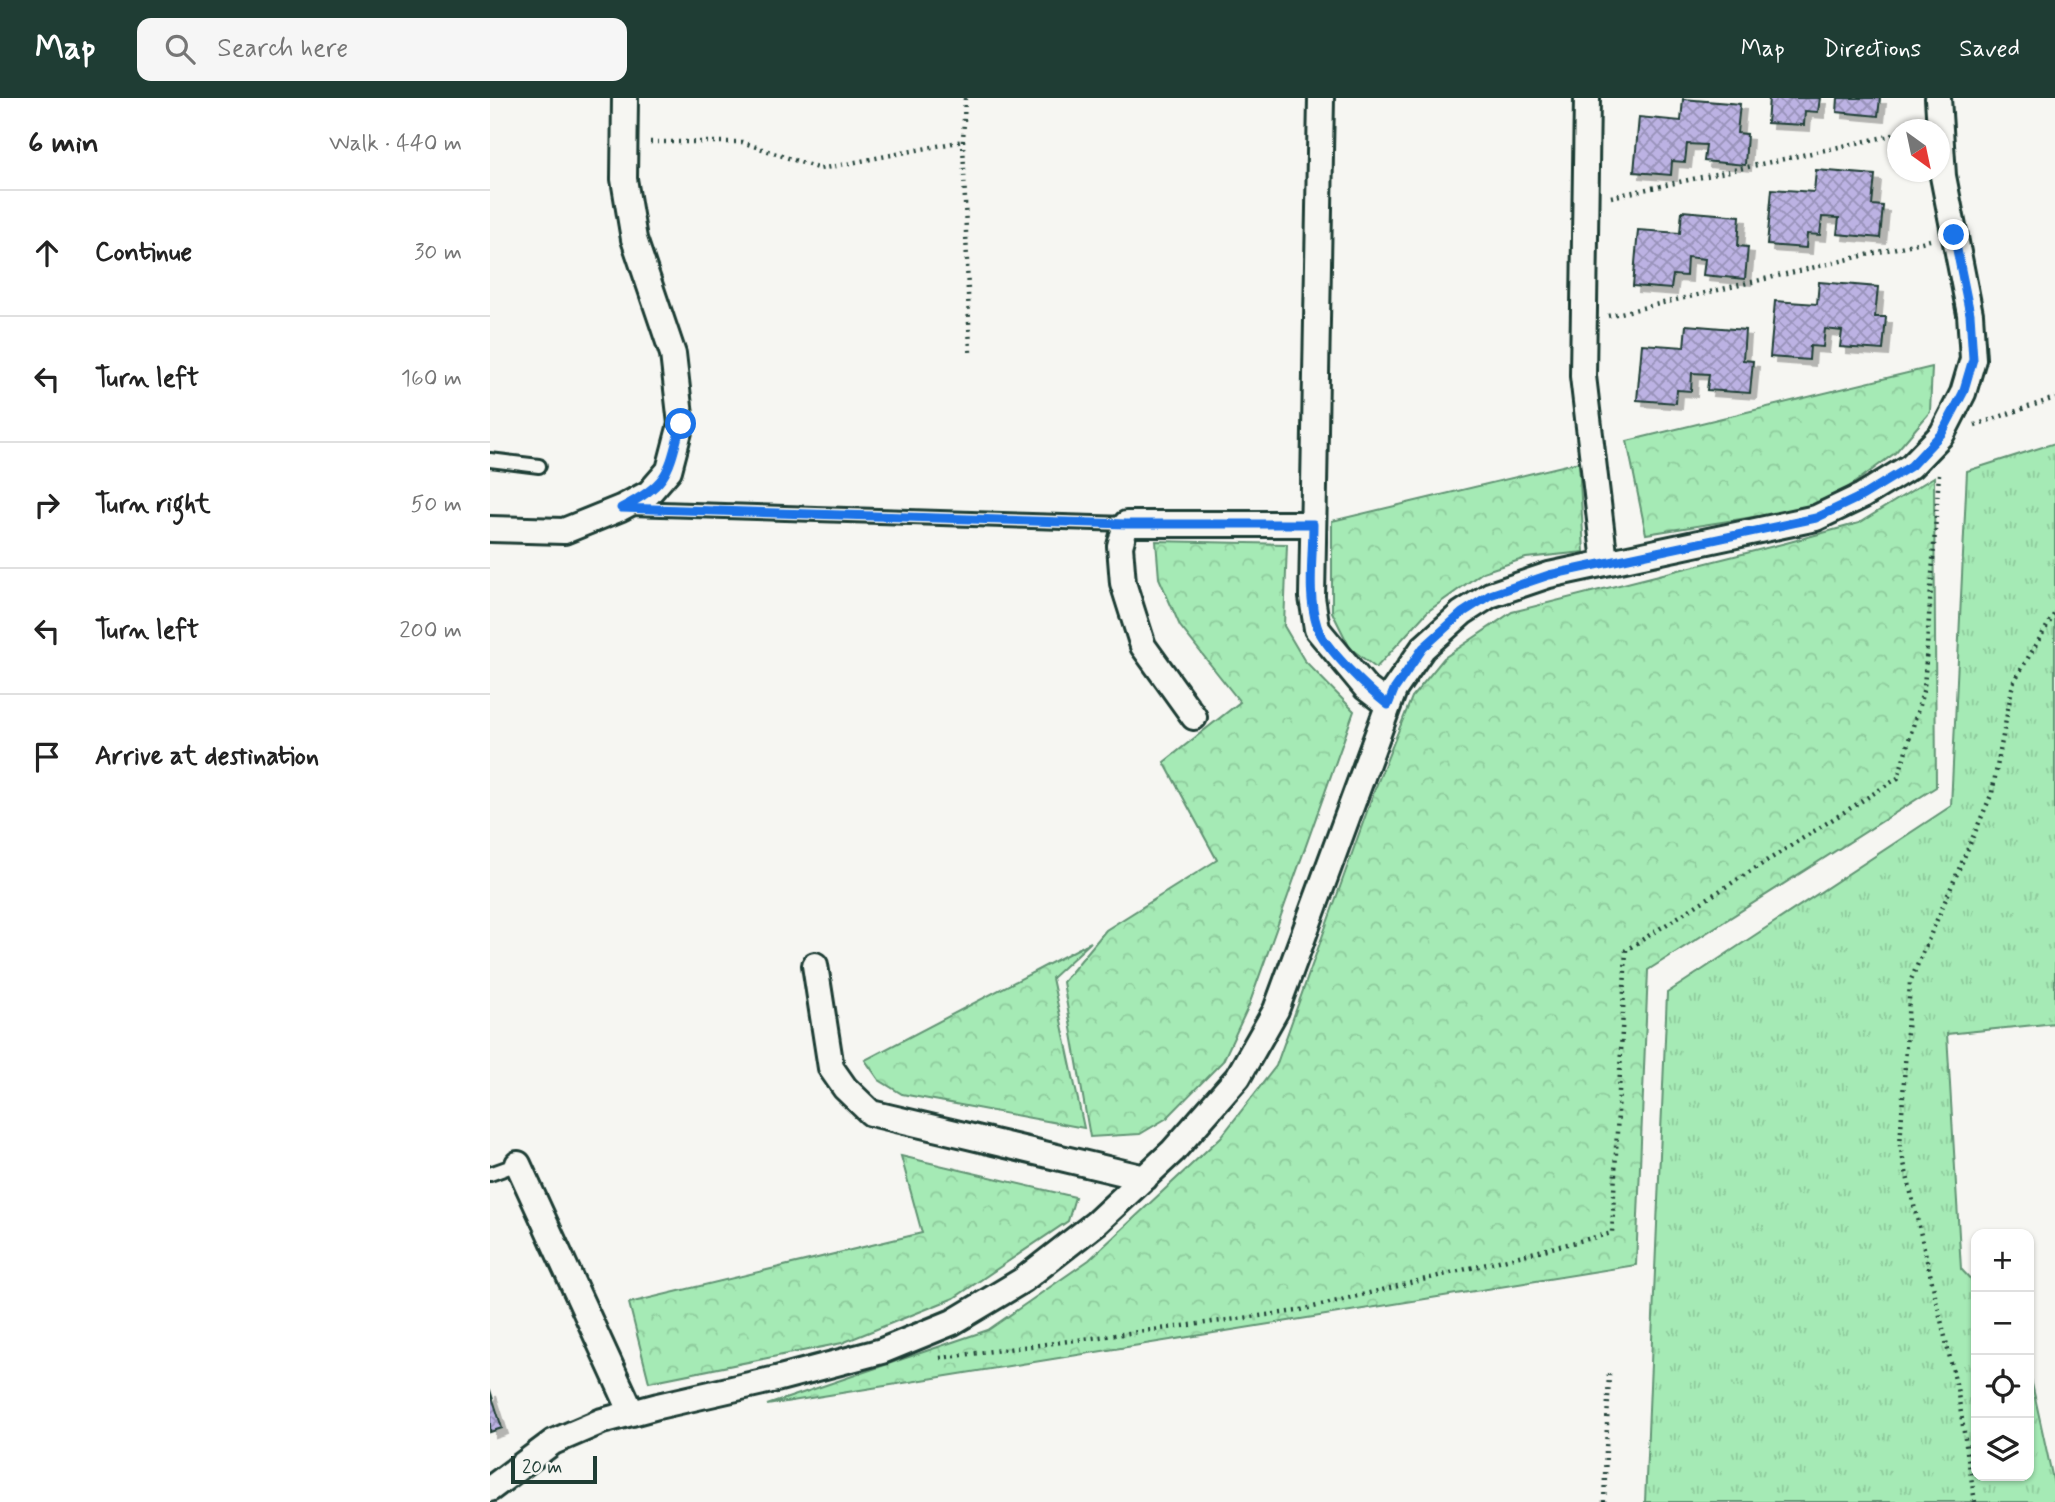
<!DOCTYPE html>
<html lang="en">
<head>
<meta charset="utf-8">
<style>
  body { margin:0; font-family:Mynerve,sans-serif; background:#f6f6f6; color:#222 }
  .controls { position:absolute; right:21px; bottom:21px; display:grid; overflow:hidden; border-radius:14px; box-shadow:0 2px 5px #0004 }
  .controls button { width:63px; height:63px; display:grid; place-items:center; padding:0; border:0; border-bottom:2px solid #e0e0e0; background:#fff; color:#222; font:35px sans-serif }
  .compass { position:absolute; left:1397px; top:21px; width:63px; height:63px; border-radius:50%; background:#fff; box-shadow:0 2px 5px #0004; rotate:147deg }
  .scale { position:absolute; left:21px; bottom:18px; width:86px; box-sizing:border-box; padding-left:7px; border:4px solid #1f3d34; border-top:0; font-size:19px; line-height:24px; white-space:nowrap; color:#1f3d34; -webkit-text-stroke:5px #f6f6f2; paint-order:stroke }
  .stop { position:absolute; width:21px; height:21px; margin:-16px; border:5px solid #1a73e8; border-radius:50%; background:#fff }
  .stop.end { background:#1a73e8; border-color:#fff; box-shadow:0 2px 7px #0008 }
  .list { margin:0; padding:0; list-style:none }
  h2 { display:flex; justify-content:space-between; align-items:center; height:91px; margin:0; padding:0 28px; font-size:30px }
  h2 small { font-size:23px; font-weight:400; color:#767676 }
  .list li { display:grid; grid-template-columns:46px 1fr auto; gap:21px; align-items:center; box-sizing:border-box; height:126px; padding:0 28px; border-top:2px solid #e0e0e0 }
  .list b { display:block; font-size:26px; white-space:nowrap }
  .list em { font-size:23px; font-style:normal; color:#767676 }
  .icon { flex:none; width:38px; height:38px; fill:none; stroke:currentColor; stroke-width:2; stroke-linecap:round; stroke-linejoin:round }
  .map { position:relative; flex:none; width:1565px; height:1404px; overflow:hidden }
  header { display:flex; align-items:center; gap:42px; box-sizing:border-box; height:98px; padding:0 35px; background:#1f3d34; color:#fff }
  header strong { font-size:33px }
  nav { display:flex; gap:38px; margin-inline-start:auto; font-size:24px }
  .search { width:490px; height:63px; background:#f6f6f6; display:flex; align-items:center; gap:18px; box-sizing:border-box; padding:0 24px; border-radius:14px; color:#767676; font-size:26px }
  main { display:flex }
  aside { flex:1; background:#fff }
  .map>svg:first-child { display:block }
  .grass { fill:url(#grass-tufts); stroke:#629474; stroke-width:2 }
  .forest { fill:url(#forest-crowns); stroke:#629474; stroke-width:2 }
  .building { fill:url(#building-cross-hatch); stroke:#1f3d34; stroke-width:2; filter:url(#shadow) }
  .lines { fill:none; stroke-linecap:round; stroke-linejoin:round }
  .service-casing { stroke:#1f3d34; stroke-width:18 }
  .minor-casing { stroke:#1f3d34; stroke-width:30 }
  .path { stroke:#1f3d34; stroke-width:4.5; stroke-dasharray:2 5; stroke-linecap:butt }
  .service { stroke:#f6f6f2; stroke-width:12 }
  .minor { stroke:#f6f6f2; stroke-width:24 }
  .route { stroke:#1a73e8; stroke-width:9 }
</style>
</head>
<body>
<header>
<strong>Map</strong>
<div class="search"><svg class="icon" aria-label="search" viewBox="0 0 24 24"><circle cx="10" cy="10" r="6"/><path d="M15 15l6 6"/></svg>Search here</div>
<nav><a>Map</a><a>Directions</a><a>Saved</a></nav>
</header>
<main>
<aside>
<h2>6 min<small>Walk · 440 m</small></h2>
<ul class="list">
<li><svg class="icon" aria-label="ahead" viewBox="0 0 24 24"><path d="M12 20V5M6 11l6-6 6 6"/></svg><div><b>Continue</b></div><em>30 m</em></li>
<li><svg class="icon" aria-label="left" viewBox="0 0 24 24"><path d="M17 20v-9H6M10 6l-5 5 5 5"/></svg><div><b>Turn left</b></div><em>160 m</em></li>
<li><svg class="icon" aria-label="right" viewBox="0 0 24 24"><path d="M7 20v-9h11M14 6l5 5-5 5"/></svg><div><b>Turn right</b></div><em>50 m</em></li>
<li><svg class="icon" aria-label="left" viewBox="0 0 24 24"><path d="M17 20v-9H6M10 6l-5 5 5 5"/></svg><div><b>Turn left</b></div><em>200 m</em></li>
<li><svg class="icon" aria-label="arrive" viewBox="0 0 24 24"><path d="M6 21V4h12l-3 4 3 4H6"/></svg><div><b>Arrive at destination</b></div></li>
</ul>
</aside>
<div class="map">
<svg width="1565" height="1404" viewBox="0 0 1565 1404">
  <defs>
    <pattern id="grass-tufts" width="24" height="20" patternUnits="userSpaceOnUse" patternTransform="scale(1.75)"><rect width="24" height="20" fill="#a5eab5"/><path d="M3 7l-1-3M5 7V3M7 7l1-3M15 17l-1-3M17 17v-4M19 17l1-3" fill="none" stroke="#8eca9c"/></pattern>
    <pattern id="forest-crowns" width="20" height="18" patternUnits="userSpaceOnUse" patternTransform="scale(1.75)"><rect width="20" height="18" fill="#a5eab5"/><path d="M2 6a3 3 0 1 1 6 0M12 15a3 3 0 1 1 6 0" fill="none" stroke="#8eca9c"/></pattern>
    <pattern id="building-cross-hatch" width="8" height="8" patternUnits="userSpaceOnUse" patternTransform="scale(1.75)"><rect width="8" height="8" fill="#bcb2e3"/><path d="M0 0l8 8M0 8l8-8" fill="none" stroke="#9892b9"/></pattern>
    <filter id="shadow"><feDropShadow dx="6" dy="6" stdDeviation="0" flood-color="#0004"/></filter>
  </defs>
  <rect width="100%" height="100%" fill="#f6f6f2"/>
  <filter id="ink" filterUnits="userSpaceOnUse"><feTurbulence type="fractalNoise" baseFrequency=".0143" numOctaves="2"/><feDisplacementMap in="SourceGraphic" scale="14" xChannelSelector="R" yChannelSelector="G"/><feConvolveMatrix kernelMatrix="1 2 1 2 8 2 1 2 1" color-interpolation-filters="sRGB"/></filter>
  <g filter="url(#ink)">
    <path class="grass" d="M 1565,345 L 1565,925 L 1457,936 L 1471,1171 L 1486,1187 L 1486,1378 L 1539,1378 L 1539,1272 L 1565,1391 L 1565,1404 L 1155,1404 L 1177,895 L 1461,708 L 1477,373 Z"/>
    <path class="forest" d="M 1442,269 L 1440,314 L 1405,355 L 1333,408 L 1156,436 L 1137,343 Z
      M 1089,364 L 1094,454 L 1036,460 L 993,474 L 937,514 L 886,570 L 860,550 L 842,514 L 842,423 Z
      M 1444,379 L 1446,689 L 1158,872 L 1146,1167 L 277,1307 L 498,1232 L 599,1162 L 731,1039 L 786,968 L 885,691 L 922,599 L 954,560 L 1022,514 L 1296,445 L 1369,425 Z
      M 666,443 L 797,446 L 794,528 L 814,562 L 864,613 L 759,907 L 733,963 L 677,1020 L 650,1036 L 600,1039 L 573,884 L 616,832 L 727,762 L 674,664 L 750,604 L 690,528 L 669,480 Z
      M 601,844 L 562,880 L 594,1030 L 412,996 L 389,982 L 375,962 Z
      M 411,1058 L 585,1099 L 578,1123 L 464,1200 L 352,1245 L 159,1284 L 139,1205 L 432,1135 Z"/>
    <path class="building" d="M 1279,0 L 1330,0 L 1328,14 L 1315,13 L 1314,27 L 1277,25 Z
      M 1348,0 L 1390,0 L 1388,18 L 1347,14 Z
      M 1193,1 L 1250,6 L 1247,35 L 1257,36 L 1255,67 L 1214,63 L 1216,47 L 1197,46 L 1195,64 L 1182,63 L 1181,77 L 1144,74 L 1149,19 L 1191,23 Z
      M 1326,72 L 1385,77 L 1382,107 L 1393,108 L 1390,140 L 1347,136 L 1349,120 L 1332,119 L 1330,137 L 1317,136 L 1316,150 L 1277,147 L 1282,91 L 1324,94 Z
      M 1192,113 L 1250,118 L 1248,148 L 1258,149 L 1255,181 L 1213,177 L 1215,161 L 1197,159 L 1196,178 L 1183,177 L 1181,191 L 1143,188 L 1148,132 L 1190,135 Z
      M 1329,184 L 1388,189 L 1385,219 L 1396,219 L 1393,252 L 1350,249 L 1352,233 L 1335,231 L 1333,249 L 1320,248 L 1319,262 L 1280,259 L 1285,203 L 1327,206 Z
      M 1196,227 L 1255,232 L 1253,262 L 1263,263 L 1260,295 L 1217,292 L 1219,276 L 1202,275 L 1201,293 L 1187,292 L 1186,305 L 1147,302 L 1152,246 L 1194,249 Z
      M 0,1292 L 12,1330 L 0,1334 Z"/>
    <g class="lines">
      <g class="service-casing">
        <path id="service" d="M 0,362 L 49,368
          M 140,410 L 636,426
          M 0,1076 L 28,1066"/>
      </g>
      <g class="minor-casing">
        <path id="minor" d="M 831,0 L 822,499 L 827,531 L 876,590 L 898,607
          M 1097,0 L 1093,278 L 1115,464
          M 0,431 L 74,433 L 131,410 L 159,395 L 179,372 L 191,326 L 183,256 L 144,141 L 134,81 L 135,0
          M 704,619 L 653,548 L 633,485 L 630,448 L 636,426 L 823,426
          M 325,867 L 341,970 L 355,990 L 381,1015 L 655,1080
          M 28,1066 L 142,1315
          M 0,1391 L 63,1344 L 112,1323 L 168,1308 L 286,1281 L 392,1253 L 463,1224 L 533,1182 L 606,1125 L 683,1053 L 748,979 L 786,912 L 904,592 L 933,550 L 972,515 L 1000,497 L 1059,477 L 1326,420 L 1372,398 L 1421,368 L 1452,336 L 1473,295 L 1483,261 L 1480,216 L 1453,78 L 1448,0"/>
      </g>
      <path class="path" d="M 475,0 L 473,43 L 480,255
        M 160,44 L 252,44 L 330,71 L 473,43
        M 1121,99 L 1408,36
        M 1118,218 L 1440,142
        M 1485,327 L 1565,300
        M 450,1260 L 807,1213 L 1122,1135 L 1136,852 L 1408,680 L 1434,590 L 1449,376
        M 1114,1404 L 1119,1275
        M 1485,1404 L 1467,1290 L 1410,1048 L 1420,884 L 1502,695 L 1523,585 L 1565,515"/>
      <use href="#service" class="service"/>
      <use href="#minor" class="minor"/>
    </g>
  </g>
  <g class="lines" filter="url(#ink)">
    <path class="route" d="M 191,326 C 178,376 179,385 131,410 L 636,426 L 823,426 C 823,459 817,497 827,528 C 833,549 881,594 898,607 L 904,592 L 933,550 L 972,515 L 1000,497 L 1059,477 L 1326,420 L 1372,398 L 1421,368 L 1452,335 L 1473,295 L 1483,261 L 1480,216 L 1464,137"/>
  </g>
</svg>
<div class="controls">
<button>+</button>
<button>−</button>
<button><svg class="icon" aria-label="locate" viewBox="0 0 24 24"><circle cx="12" cy="12" r="6"/><path d="M12 2v4M12 18v4M2 12h4M18 12h4"/></svg></button>
<button><svg class="icon" aria-label="layers" viewBox="0 0 24 24"><path d="M12 4l9 5-9 5-9-5zM3 14l9 5 9-5"/></svg></button>
</div>
<svg class="compass" viewBox="-18 -18 36 36"><path d="M0-13l5 13h-10z" fill="#e53935"/><path d="M0 13l5-13h-10z" fill="#767676"/></svg>
<div class="scale">20 m</div>
<div class="stop" style="left:191px;top:326px"></div>
<div class="stop end" style="left:1464px;top:137px"></div>
</div>
</main>
</body>
</html>
